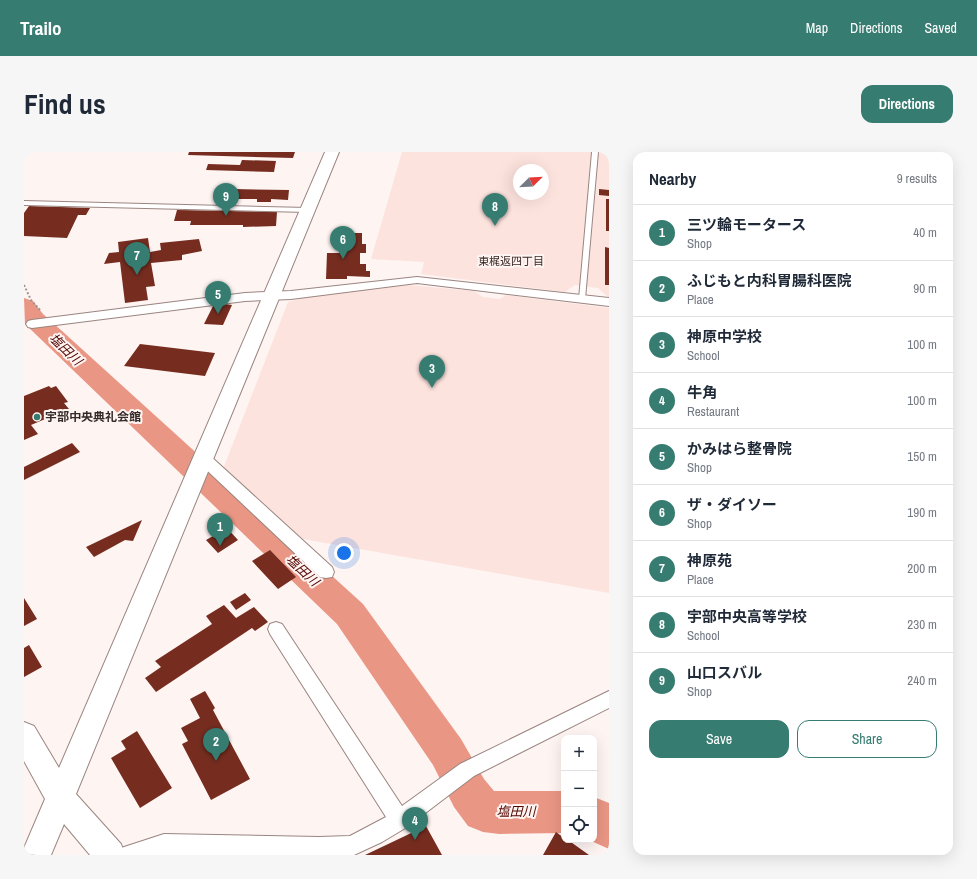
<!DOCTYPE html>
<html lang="en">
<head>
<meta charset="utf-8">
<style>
  body { margin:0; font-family:"Archivo Narrow","Noto Sans JP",sans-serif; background:#f6f6f7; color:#1f2937 }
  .controls { position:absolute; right:12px; bottom:12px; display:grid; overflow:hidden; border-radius:8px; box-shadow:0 4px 16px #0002 }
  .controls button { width:36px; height:36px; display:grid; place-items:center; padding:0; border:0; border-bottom:1px solid #e0e1e3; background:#fff; color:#1f2937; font:20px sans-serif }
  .compass { position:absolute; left:489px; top:12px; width:36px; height:36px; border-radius:50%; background:#fff; box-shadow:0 4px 16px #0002; rotate:66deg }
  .you { position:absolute; left:320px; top:401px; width:14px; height:14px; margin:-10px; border:3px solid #fff; border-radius:50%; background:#1a73e8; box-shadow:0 0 0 6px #1a73e833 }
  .badge { display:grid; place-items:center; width:26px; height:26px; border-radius:50%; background:#367c71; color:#fff; font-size:13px; font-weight:700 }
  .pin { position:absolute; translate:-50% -33px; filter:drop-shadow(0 1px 2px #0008) }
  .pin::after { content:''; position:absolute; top:21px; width:14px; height:12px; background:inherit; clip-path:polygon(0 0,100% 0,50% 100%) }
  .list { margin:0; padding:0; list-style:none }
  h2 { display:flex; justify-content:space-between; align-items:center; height:52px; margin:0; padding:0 16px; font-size:17px }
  h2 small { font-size:13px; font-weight:400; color:#747a83 }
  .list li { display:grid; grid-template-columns:26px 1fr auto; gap:12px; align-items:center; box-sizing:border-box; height:56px; padding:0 16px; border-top:1px solid #e0e1e3 }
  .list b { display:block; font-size:15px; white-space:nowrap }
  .list p { margin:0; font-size:13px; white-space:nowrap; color:#747a83 }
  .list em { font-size:13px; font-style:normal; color:#747a83 }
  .actions { display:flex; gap:8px; padding:12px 16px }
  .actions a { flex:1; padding:9px 0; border:1px solid #367c71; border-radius:12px; text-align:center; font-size:14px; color:#367c71 }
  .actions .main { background:#367c71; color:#fff }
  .icon { flex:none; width:22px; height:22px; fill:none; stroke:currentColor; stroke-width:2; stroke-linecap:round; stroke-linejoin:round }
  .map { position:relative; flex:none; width:585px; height:703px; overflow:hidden; border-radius:12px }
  header { display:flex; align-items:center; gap:24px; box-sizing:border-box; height:56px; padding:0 20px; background:#367c71; color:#fff }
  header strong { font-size:19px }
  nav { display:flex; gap:22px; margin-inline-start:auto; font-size:14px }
  .intro { display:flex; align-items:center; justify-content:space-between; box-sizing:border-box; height:96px; padding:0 24px }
  h1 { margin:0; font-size:28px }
  .button { padding:10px 18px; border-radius:12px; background:#367c71; color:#fff; font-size:14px; font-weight:700 }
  main { display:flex; gap:24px; padding:0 24px }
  aside { flex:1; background:#fff; border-radius:12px; box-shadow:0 4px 16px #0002 }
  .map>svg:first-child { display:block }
  .built { fill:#fde3de; fill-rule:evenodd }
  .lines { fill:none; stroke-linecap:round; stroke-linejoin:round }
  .river { fill:#ea9684; fill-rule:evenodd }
  .building { fill:#762d20 }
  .lane-casing { stroke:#9a8580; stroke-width:2 }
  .street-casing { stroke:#9a8580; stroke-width:2 }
  .secondary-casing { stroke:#9a8580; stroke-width:2 }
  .path { stroke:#9f9593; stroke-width:2; stroke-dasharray:2 2; stroke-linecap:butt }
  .lane { fill:#fff; fill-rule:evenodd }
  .street { fill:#fff; fill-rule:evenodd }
  .secondary { fill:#fff; fill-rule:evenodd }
  .poi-dot { fill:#367c71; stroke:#fef4f2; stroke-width:1.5 }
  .labels { text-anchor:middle; stroke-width:4; stroke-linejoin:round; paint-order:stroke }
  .far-neighbourhood-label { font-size:11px; fill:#3a2925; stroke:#fef4f2 }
  .poi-label { font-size:12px; font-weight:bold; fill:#342b29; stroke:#fef4f2; text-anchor:start }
  .water-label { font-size:13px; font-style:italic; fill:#520600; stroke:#fef4f2 }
</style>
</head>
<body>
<header>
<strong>Trailo</strong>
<nav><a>Map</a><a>Directions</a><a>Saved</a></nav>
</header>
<div class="intro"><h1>Find us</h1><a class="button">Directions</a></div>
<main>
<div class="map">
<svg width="585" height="703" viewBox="0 0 585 703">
  <rect width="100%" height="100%" fill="#fef4f2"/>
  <path class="built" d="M 378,0 L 585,0 L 585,146 L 574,136 L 551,133 L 541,140 L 397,122 L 400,110 L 347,107 ZM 495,18 L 519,18 L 519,42 L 495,42 Z
    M 384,133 L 450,139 L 459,145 L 476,147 L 482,143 L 585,156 L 585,441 L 273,386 L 199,317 L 264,150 L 279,146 Z"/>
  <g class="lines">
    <path class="river" d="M 0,146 L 9,149 L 19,162 L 38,179 L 339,452 L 437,587 L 460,627 L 470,639 L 540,639 L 540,681 L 475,682 L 459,680 L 444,674 L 430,655 L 409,613 L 313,472 L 1,172 Z
      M 570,645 L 585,651 L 585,697 L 565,688 L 570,688 Z"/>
  </g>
  <path class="building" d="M 165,0 L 271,0 L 269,6 L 164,3 Z
    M 218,8 L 252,9 L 250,20 L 182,18 L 184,12 L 216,13 Z
    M 209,37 L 265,38 L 264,48 L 247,47 L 247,50 L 233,50 L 233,47 L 207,47 Z
    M 575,37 L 585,38 L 585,44 L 575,43 Z
    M 582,47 L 585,47 L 585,79 L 582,79 Z
    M 5,54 L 66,56 L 62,63 L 54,63 L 43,86 L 0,84 L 0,61 Z
    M 153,58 L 253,60 L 252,74 L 219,75 L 219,73 L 166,73 L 167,69 L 150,69 Z
    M 319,81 L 338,81 L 338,92 L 342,92 L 342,101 L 336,101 L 336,112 L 342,112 L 342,119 L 346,119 L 346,125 L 323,124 L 323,127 L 302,127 L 303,101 L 318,101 Z
    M 124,86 L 126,100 L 137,98 L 136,91 L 175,87 L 178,99 L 158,103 L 158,108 L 127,111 L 131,134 L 122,135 L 124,148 L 101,151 L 96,110 L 80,112 L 85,101 L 95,100 L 94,90 Z
    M 581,95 L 585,96 L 585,133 L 581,133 Z
    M 195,151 L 208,153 L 199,173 L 180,172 L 190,152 Z
    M 116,192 L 191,201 L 181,224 L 100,214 Z
    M 25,234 L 27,236 L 32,234 L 44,250 L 40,251 L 45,257 L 7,273 L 14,282 L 0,288 L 0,244 Z
    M 48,291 L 56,300 L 0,328 L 0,315 Z
    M 118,368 L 109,389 L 101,388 L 70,405 L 62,395 Z
    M 203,376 L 214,388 L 194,401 L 182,388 Z
    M 246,398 L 272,425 L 254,437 L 228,409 Z
    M 221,441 L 227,448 L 212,458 L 206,450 Z
    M 0,446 L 13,467 L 0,474 Z
    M 200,453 L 212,466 L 230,455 L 244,470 L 231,479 L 228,476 L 132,540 L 121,526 L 137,515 L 131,509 L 188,472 L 182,464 Z
    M 5,493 L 18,515 L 0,525 L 0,496 Z
    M 181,539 L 191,556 L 189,558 L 226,627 L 187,648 L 158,592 L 164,589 L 157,576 L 176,566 L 166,547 Z
    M 113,579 L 148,636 L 116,656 L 87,606 L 102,597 L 97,589 Z
    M 402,674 L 418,703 L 341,703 Z
    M 532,680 L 540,686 L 540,688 L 544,688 L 565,703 L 519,703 Z"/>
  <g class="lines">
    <g class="lane-casing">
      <path id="lane" d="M 568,0 L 574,0 L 561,147 L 558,149 L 555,147 Z
        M 0,49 L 284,56 L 287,58 L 284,60 L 0,53 Z"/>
    </g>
    <g class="street-casing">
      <path id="street" d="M 393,125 L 585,146 L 585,154 L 393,131 L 267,147 L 221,149 L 8,176 L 4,175 L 2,172 L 4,169 L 8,168 L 221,141 L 267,139 Z
        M 178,300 L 183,301 L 308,415 L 310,420 L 308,425 L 302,426 L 296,425 L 173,309 L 171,305 L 173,301 Z
        M 252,470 L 258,472 L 378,654 L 436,612 L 585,539 L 585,556 L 450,624 L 383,675 L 358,690 L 330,703 L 94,703 L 97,696 L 140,682 L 295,685 L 326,684 L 362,665 L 246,482 L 244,477 L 246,472 Z"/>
    </g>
    <g class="secondary-casing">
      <path id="secondary" d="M 301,0 L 315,0 L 52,642 L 97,692 L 101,703 L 66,703 L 40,672 L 27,703 L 0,703 L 0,696 L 21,647 L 0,609 L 0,570 L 10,574 L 35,616 Z"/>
    </g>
    <path class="path" d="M 0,133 L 7,148 L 16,158"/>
    <use href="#lane" class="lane"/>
    <use href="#street" class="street"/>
    <use href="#secondary" class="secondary"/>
  </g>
  <circle class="poi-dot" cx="13" cy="265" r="4"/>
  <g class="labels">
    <g class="far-neighbourhood-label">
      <text x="487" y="113">東梶返四丁目</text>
    </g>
    <g class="poi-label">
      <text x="21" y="269">宇部中央典礼会館</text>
    </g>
    <g class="water-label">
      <text transform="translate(42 197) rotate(44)" y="5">塩田川</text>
      <text transform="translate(279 418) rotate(43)" y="5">塩田川</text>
      <text x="492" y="664">塩田川</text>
    </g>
  </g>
</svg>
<div class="controls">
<button>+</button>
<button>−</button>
<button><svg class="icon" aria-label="locate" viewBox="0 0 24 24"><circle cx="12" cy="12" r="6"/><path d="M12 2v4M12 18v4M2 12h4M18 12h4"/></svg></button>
</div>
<svg class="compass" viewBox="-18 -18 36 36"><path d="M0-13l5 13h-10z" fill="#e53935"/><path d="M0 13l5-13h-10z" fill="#747a83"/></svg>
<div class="you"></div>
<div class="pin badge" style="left:196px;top:394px">1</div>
<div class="pin badge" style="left:192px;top:609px">2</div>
<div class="pin badge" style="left:408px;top:236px">3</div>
<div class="pin badge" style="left:391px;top:688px">4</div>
<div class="pin badge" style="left:194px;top:162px">5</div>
<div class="pin badge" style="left:319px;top:107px">6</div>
<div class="pin badge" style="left:113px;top:123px">7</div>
<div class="pin badge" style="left:471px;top:74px">8</div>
<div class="pin badge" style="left:202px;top:64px">9</div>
</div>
<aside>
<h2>Nearby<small>9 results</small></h2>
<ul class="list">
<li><span class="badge">1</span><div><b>三ツ輪モータース</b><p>Shop</p></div><em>40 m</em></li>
<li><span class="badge">2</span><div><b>ふじもと内科胃腸科医院</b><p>Place</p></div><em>90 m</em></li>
<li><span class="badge">3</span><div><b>神原中学校</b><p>School</p></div><em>100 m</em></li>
<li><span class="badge">4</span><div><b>牛角</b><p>Restaurant</p></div><em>100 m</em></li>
<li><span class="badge">5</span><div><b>かみはら整骨院</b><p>Shop</p></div><em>150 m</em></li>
<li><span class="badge">6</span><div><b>ザ・ダイソー</b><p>Shop</p></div><em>190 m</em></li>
<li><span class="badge">7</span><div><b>神原苑</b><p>Place</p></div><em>200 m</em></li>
<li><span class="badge">8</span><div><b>宇部中央高等学校</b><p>School</p></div><em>230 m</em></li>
<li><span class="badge">9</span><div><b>山口スバル</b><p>Shop</p></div><em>240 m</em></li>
</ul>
<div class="actions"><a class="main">Save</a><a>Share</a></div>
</aside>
</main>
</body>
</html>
